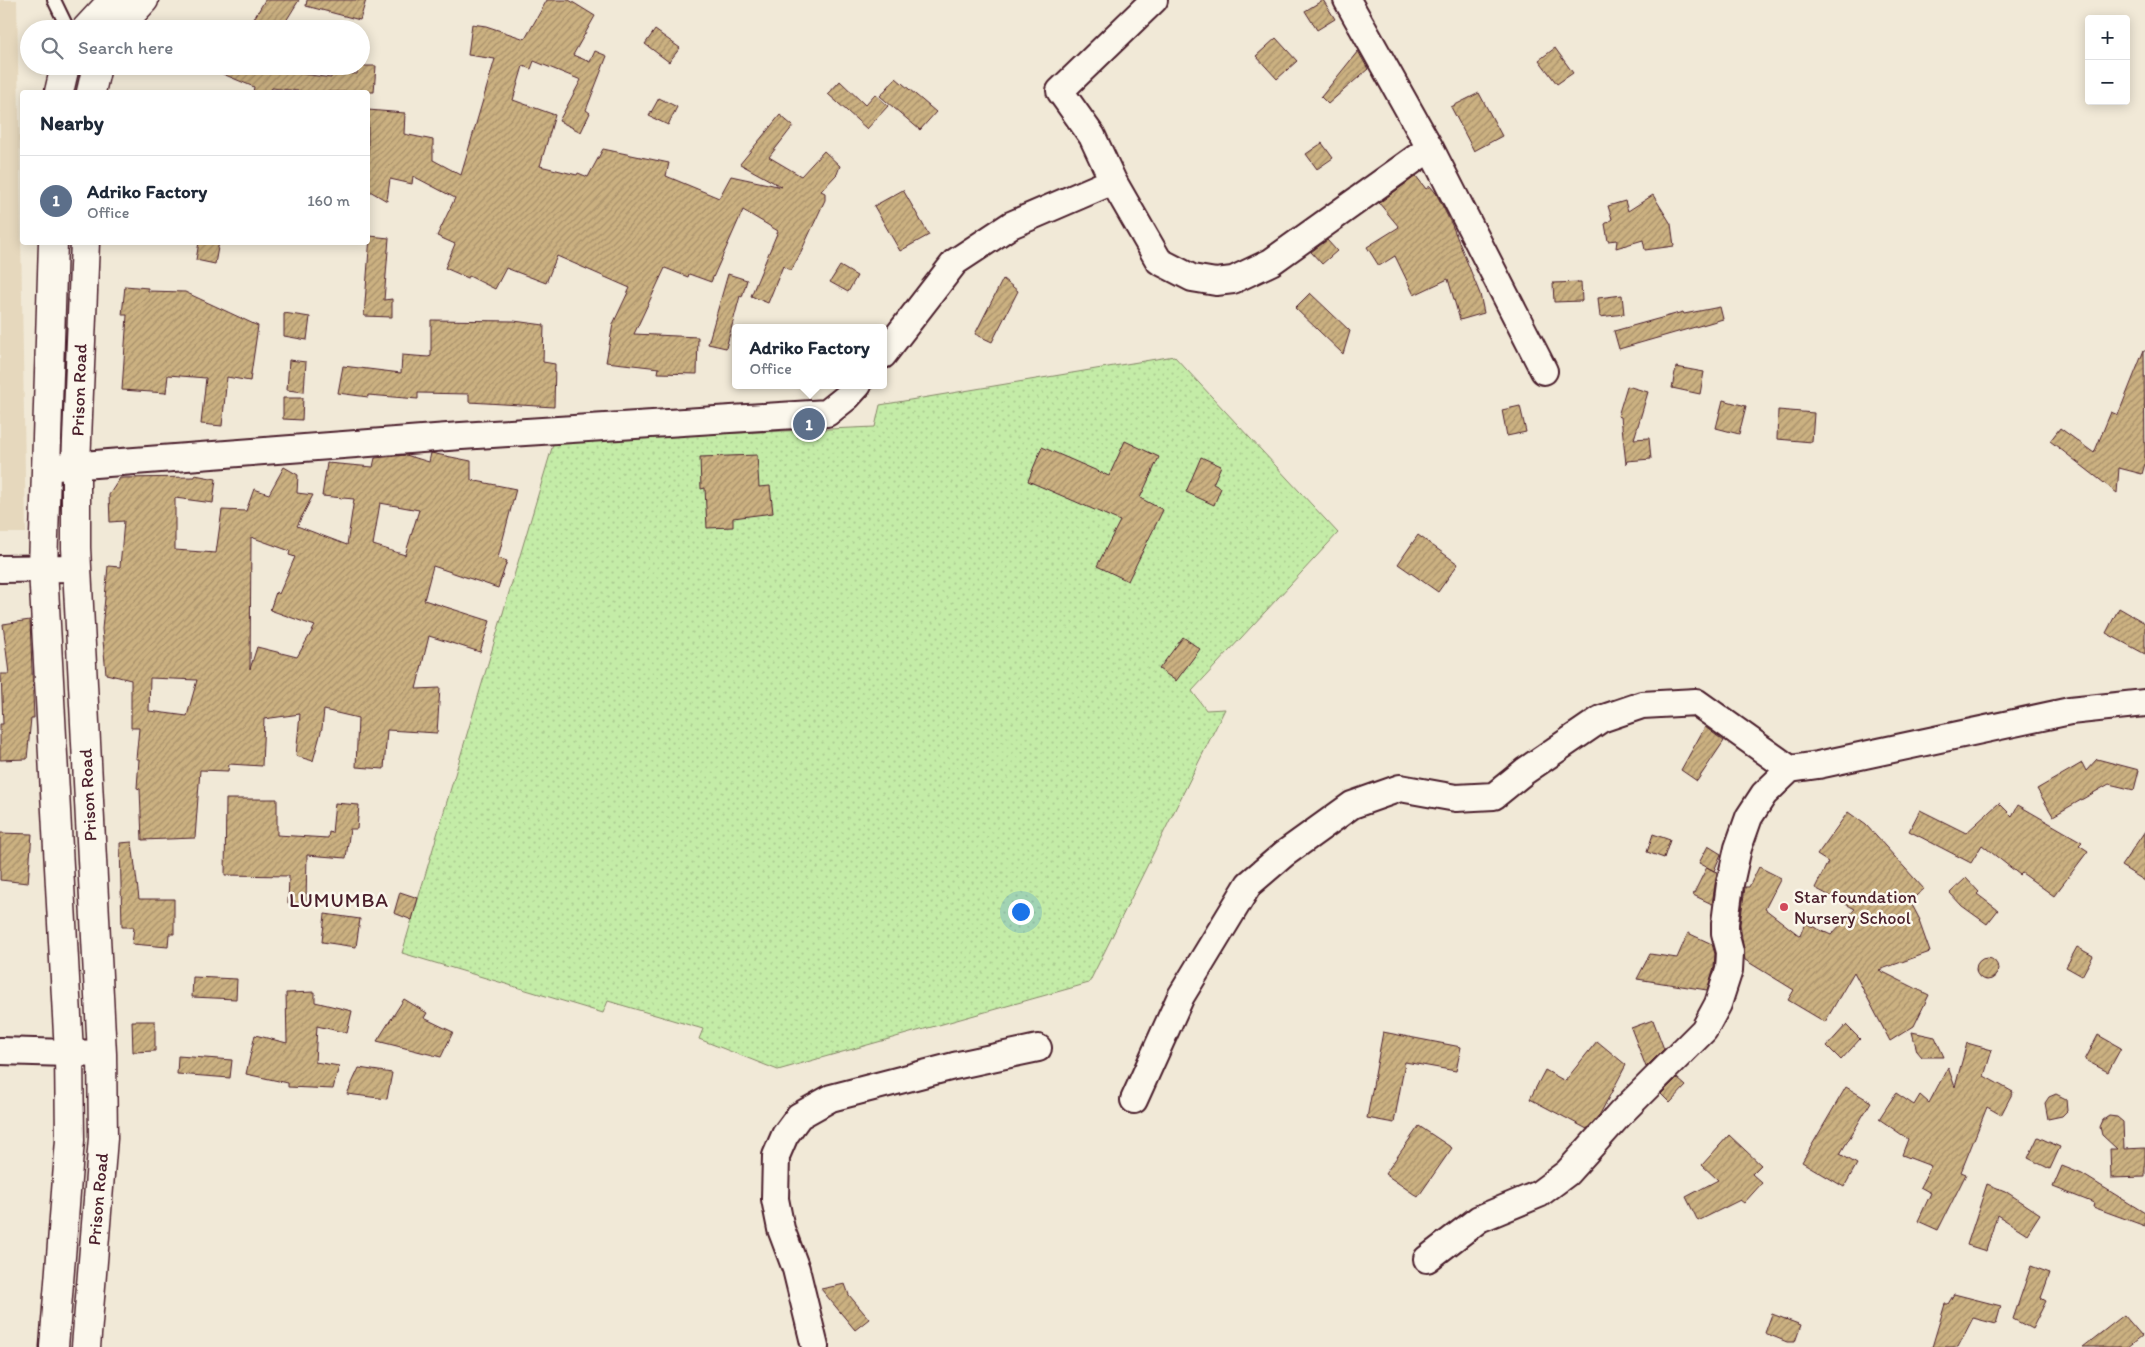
<!DOCTYPE html>
<html lang="en">
<head>
<meta charset="utf-8">
<style>
  body { margin:0; font-family:Itim,sans-serif; background:#f6f6f7; color:#1f2937 }
  .controls { position:absolute; right:15px; top:15px; display:grid; overflow:hidden; border-radius:5px; box-shadow:0 2px 12px #0003 }
  .controls button { width:45px; height:45px; display:grid; place-items:center; padding:0; border:0; border-bottom:1px solid #e0e1e3; background:#fff; color:#1f2937; font:25px sans-serif }
  .you { position:absolute; left:1020px; top:911px; width:18px; height:18px; margin:-12px; border:4px solid #fff; border-radius:50%; background:#1a73e8; box-shadow:0 0 0 8px #1a73e833 }
  .badge { display:grid; place-items:center; width:32px; height:32px; border-radius:50%; background:#d1495b; color:#fff; font-size:16px; font-weight:700 }
  .pin { position:absolute; translate:-50% -50%; border:2px solid #fff; box-shadow:0 1px 5px #0006 }
  .popup { position:absolute; left:732px; top:324px; width:155px; height:65px; box-sizing:border-box; display:grid; place-content:center; border-radius:5px; background:#fff; filter:drop-shadow(0 1px 4px #0005); font-size:16px; white-space:nowrap; color:#747a83 }
  .popup b { font-size:19px; color:#1f2937 }
  .popup::after { content:''; position:absolute; left:50%; top:100%; margin-left:-10px; border:10px solid transparent; border-top-color:#fff }
  .list { margin:0; padding:0; list-style:none }
  h2 { display:flex; justify-content:space-between; align-items:center; height:65px; margin:0; padding:0 20px; font-size:21px }
  h2 small { font-size:16px; font-weight:400; color:#747a83 }
  .list li { display:grid; grid-template-columns:32px 1fr auto; gap:15px; align-items:center; box-sizing:border-box; height:90px; padding:0 20px; border-top:1px solid #e0e1e3 }
  .list b { display:block; font-size:19px; white-space:nowrap }
  .list p { margin:0; font-size:16px; white-space:nowrap; color:#747a83 }
  .list em { font-size:16px; font-style:normal; color:#747a83 }
  .icon { flex:none; width:28px; height:28px; fill:none; stroke:currentColor; stroke-width:2; stroke-linecap:round; stroke-linejoin:round }
  .map { position:relative; flex:none; width:2145px; height:1347px; overflow:hidden }
  .search { position:absolute; background:#fff; box-shadow:0 2px 12px #0003; left:20px; top:20px; width:350px; height:55px; display:flex; align-items:center; gap:12px; box-sizing:border-box; padding:0 18px; border-radius:28px; color:#747a83; font-size:19px }
  .panel { position:absolute; background:#fff; box-shadow:0 2px 12px #0003; left:20px; top:90px; width:350px; height:155px; border-radius:5px }
  .map>svg:first-child { display:block }
  .built { fill:#e6d8bd }
  .grass { fill:url(#grass-dots); stroke:#878669 }
  .building { fill:url(#building-hatch); stroke:#4a1f2b; fill-rule:evenodd }
  .lines { fill:none; stroke-linecap:round; stroke-linejoin:round }
  .service-casing { stroke:#4a1f2b; stroke-width:16 }
  .minor-casing { stroke:#4a1f2b; stroke-width:30 }
  .tertiary-casing { stroke:#4a1f2b; stroke-width:31 }
  .service { stroke:#fbf7ec; stroke-width:12 }
  .minor { stroke:#fbf7ec; stroke-width:26 }
  .tertiary { stroke:#fbf7ec; stroke-width:28 }
  .poi-dot { fill:#d1495b; stroke:#fbf7ec; stroke-width:2 }
  .labels { text-anchor:middle; stroke-width:5; stroke-linejoin:round; paint-order:stroke }
  .street-label { font-size:18px; fill:#4a1f2b; stroke:#fbf7ec }
  .poi-label { font-size:18px; fill:#4a1f2b; stroke:#fbf7ec; text-anchor:start }
  .quarter-label { font-size:20px; letter-spacing:1px; fill:#4a1f2b; stroke:#fbf7ec }
</style>
</head>
<body>
<div class="map">
<svg width="2145" height="1347" viewBox="0 0 2145 1347">
  <defs>
    <pattern id="grass-dots" width="8" height="8" patternUnits="userSpaceOnUse" patternTransform="scale(1.25)"><rect width="8" height="8" fill="#c4eca7"/><path d="M2 2h.1M6 6h.1" fill="none" stroke="#aaca90" stroke-width="1.8" stroke-linecap="round"/></pattern>
    <pattern id="building-hatch" width="6" height="6" patternUnits="userSpaceOnUse" patternTransform="scale(1.25)"><rect width="6" height="6" fill="#cbb181"/><path d="M-1 1l2-2M0 6l6-6M5 7l2-2" fill="none" stroke="#a78f6a"/></pattern>
  </defs>
  <rect width="100%" height="100%" fill="#f1e9d7"/>
  <filter id="ink" filterUnits="userSpaceOnUse"><feTurbulence type="fractalNoise" baseFrequency=".02" numOctaves="2"/><feDisplacementMap in="SourceGraphic" scale="10" xChannelSelector="R" yChannelSelector="G"/><feConvolveMatrix kernelMatrix="1 2 1 2 8 2 1 2 1" color-interpolation-filters="sRGB"/></filter>
  <g filter="url(#ink)">
    <path class="built" d="M 0,0 L 17,0 L 26,533 L 0,533 Z"/>
    <path class="grass" d="M 1174,356 L 1338,533 L 1192,691 L 1206,710 L 1225,709 L 1089,983 L 778,1070 L 699,1039 L 703,1029 L 608,1001 L 603,1013 L 402,953 L 554,441 L 875,427 L 880,405 Z"/>
    <path class="building" d="M 265,0 L 299,0 L 281,29 L 248,29 Z
      M 307,0 L 366,0 L 360,20 L 306,6 Z
      M 547,0 L 569,0 L 595,16 L 573,55 L 590,62 L 595,51 L 607,56 L 586,110 L 590,113 L 581,132 L 559,121 L 581,80 L 534,61 L 531,69 L 523,66 L 513,100 L 555,115 L 540,166 L 577,175 L 578,173 L 588,177 L 603,149 L 669,163 L 666,176 L 719,198 L 731,176 L 782,187 L 740,164 L 780,115 L 793,126 L 769,157 L 801,176 L 824,151 L 840,166 L 837,174 L 821,191 L 825,193 L 825,200 L 798,258 L 791,271 L 783,266 L 768,303 L 751,296 L 778,231 L 743,210 L 711,282 L 689,274 L 688,277 L 665,268 L 634,334 L 698,337 L 697,374 L 658,373 L 659,368 L 606,362 L 613,324 L 630,288 L 557,256 L 546,283 L 506,268 L 495,289 L 469,276 L 468,278 L 445,268 L 455,244 L 437,236 L 455,198 L 413,176 L 412,184 L 390,179 L 387,201 L 368,190 L 368,110 L 405,113 L 404,134 L 433,140 L 433,160 L 461,175 L 495,59 L 468,55 L 472,24 L 486,26 L 525,39 Z
      M 1323,0 L 1335,19 L 1317,30 L 1305,11 Z
      M 655,30 L 680,48 L 669,62 L 645,44 Z
      M 1276,38 L 1297,61 L 1277,79 L 1256,56 Z
      M 1555,48 L 1573,73 L 1557,84 L 1539,60 Z
      M 1358,51 L 1368,69 L 1328,104 L 1321,97 Z
      M 204,66 L 277,66 L 276,70 L 331,78 L 331,72 L 357,74 L 358,66 L 376,66 L 374,92 L 307,92 L 272,88 L 271,92 L 253,92 L 254,87 Z
      M 896,78 L 936,112 L 920,130 L 880,96 Z
      M 840,81 L 865,105 L 875,94 L 888,106 L 867,129 L 828,94 Z
      M 1479,93 L 1502,136 L 1474,151 L 1451,107 Z
      M 659,98 L 677,107 L 668,125 L 649,116 Z
      M 1322,143 L 1333,158 L 1317,169 L 1306,154 Z
      M 1416,176 L 1426,189 L 1430,186 L 1436,193 L 1452,225 L 1480,294 L 1484,313 L 1460,320 L 1448,279 L 1414,295 L 1395,256 L 1379,266 L 1367,247 L 1399,227 L 1379,203 Z
      M 903,190 L 929,235 L 900,251 L 874,206 Z
      M 1653,195 L 1671,224 L 1674,246 L 1645,250 L 1643,240 L 1616,248 L 1617,240 L 1608,241 L 1605,224 L 1612,219 L 1608,206 L 1625,201 L 1628,211 Z
      M 370,236 L 389,238 L 384,300 L 392,299 L 392,317 L 364,316 Z
      M 1327,240 L 1337,251 L 1322,264 L 1311,252 Z
      M 199,242 L 219,242 L 215,264 L 196,260 Z
      M 840,266 L 857,276 L 848,292 L 830,282 Z
      M 728,274 L 747,280 L 742,297 L 740,296 L 726,348 L 708,344 Z
      M 1003,279 L 1018,291 L 992,342 L 975,334 Z
      M 1581,282 L 1582,301 L 1554,302 L 1553,283 Z
      M 125,286 L 148,288 L 148,291 L 185,292 L 258,326 L 250,381 L 227,377 L 222,426 L 201,424 L 206,378 L 168,375 L 166,393 L 122,390 L 127,315 L 122,315 Z
      M 1310,293 L 1350,331 L 1343,354 L 1295,308 Z
      M 1622,295 L 1624,314 L 1600,317 L 1598,298 Z
      M 1720,307 L 1723,319 L 1619,349 L 1614,331 L 1683,312 L 1684,314 Z
      M 284,313 L 310,317 L 307,340 L 284,336 Z
      M 431,320 L 514,321 L 544,325 L 543,362 L 555,364 L 554,407 L 469,402 L 469,394 L 418,393 L 418,399 L 368,395 L 368,397 L 338,393 L 343,366 L 401,373 L 402,355 L 428,357 L 431,356 Z
      M 2144,350 L 2145,464 L 2142,474 L 2119,468 L 2117,493 L 2050,441 L 2060,428 L 2094,453 L 2111,412 L 2118,415 Z
      M 289,360 L 306,362 L 304,392 L 287,390 Z
      M 1676,367 L 1704,372 L 1700,394 L 1672,388 Z
      M 1627,386 L 1648,392 L 1634,439 L 1649,438 L 1651,459 L 1627,461 L 1626,464 L 1621,417 L 1618,416 Z
      M 283,398 L 303,398 L 302,420 L 283,419 Z
      M 1723,400 L 1746,406 L 1739,434 L 1716,428 Z
      M 1520,406 L 1526,432 L 1507,436 L 1502,410 Z
      M 1778,410 L 1814,413 L 1812,442 L 1777,439 Z
      M 1125,441 L 1159,457 L 1140,498 L 1163,510 L 1128,581 L 1097,566 L 1120,521 L 1028,481 L 1042,447 L 1109,476 Z
      M 431,453 L 471,461 L 471,480 L 516,489 L 498,558 L 507,561 L 498,588 L 433,566 L 424,600 L 490,621 L 480,652 L 429,636 L 416,689 L 440,688 L 437,733 L 387,730 L 384,769 L 356,767 L 358,718 L 324,710 L 322,728 L 313,761 L 296,756 L 300,714 L 264,719 L 262,766 L 229,764 L 228,771 L 200,770 L 195,838 L 142,840 L 140,789 L 137,788 L 139,759 L 136,759 L 139,728 L 131,728 L 131,680 L 106,674 L 102,629 L 108,566 L 120,567 L 124,521 L 110,522 L 109,495 L 120,478 L 195,477 L 195,475 L 216,479 L 213,503 L 175,498 L 175,550 L 216,553 L 222,510 L 246,511 L 254,489 L 269,494 L 284,467 L 298,475 L 297,493 L 313,495 L 297,526 L 347,545 L 354,499 L 322,496 L 327,463 L 373,467 L 375,458 L 406,455 L 429,462 ZM 380,503 L 419,510 L 405,555 L 373,545 ZM 251,537 L 290,551 L 289,555 L 295,557 L 279,594 L 276,592 L 270,610 L 315,626 L 297,657 L 257,647 L 250,669 ZM 150,678 L 197,680 L 187,716 L 149,711 Z
      M 757,455 L 759,487 L 770,486 L 773,513 L 733,518 L 733,527 L 707,528 L 705,488 L 701,489 L 700,457 Z
      M 1201,457 L 1221,466 L 1213,484 L 1221,488 L 1214,505 L 1186,492 Z
      M 1418,535 L 1458,564 L 1438,592 L 1398,564 Z
      M 2119,608 L 2145,623 L 2145,654 L 2106,633 Z
      M 30,620 L 34,718 L 31,718 L 27,759 L 0,760 L 0,724 L 3,724 L 1,674 L 9,674 L 3,624 Z
      M 1183,637 L 1200,649 L 1176,681 L 1159,669 Z
      M 1705,727 L 1724,741 L 1697,781 L 1681,770 Z
      M 2097,759 L 2139,770 L 2134,790 L 2109,784 L 2053,816 L 2037,789 L 2082,763 L 2086,771 Z
      M 226,799 L 277,799 L 277,835 L 328,838 L 329,832 L 332,833 L 335,803 L 359,805 L 357,829 L 350,829 L 346,858 L 307,855 L 306,903 L 288,903 L 289,876 L 225,875 Z
      M 1999,803 L 2012,816 L 2018,805 L 2082,842 L 2079,845 L 2088,851 L 2054,896 L 2022,873 L 2020,875 L 1982,845 L 1971,863 L 1909,831 L 1920,810 L 1966,833 Z
      M 1848,812 L 1866,825 L 1924,889 L 1910,901 L 1920,920 L 1919,921 L 1930,952 L 1879,970 L 1929,995 L 1914,1026 L 1890,1041 L 1854,972 L 1825,1022 L 1788,1000 L 1794,990 L 1745,960 L 1740,924 L 1745,887 L 1749,887 L 1759,867 L 1781,878 L 1765,909 L 1800,936 L 1805,923 L 1831,935 L 1855,909 L 1815,888 L 1828,862 L 1817,855 Z
      M 2145,831 L 2145,881 L 2121,866 Z
      M 0,833 L 32,834 L 28,883 L 0,880 Z
      M 1653,834 L 1670,840 L 1664,858 L 1647,852 Z
      M 132,842 L 139,899 L 174,899 L 174,934 L 169,934 L 168,947 L 132,944 L 134,927 L 122,927 L 120,843 Z
      M 1708,846 L 1721,854 L 1714,871 L 1717,872 L 1712,904 L 1693,895 L 1707,867 L 1714,871 L 1699,863 Z
      M 1966,878 L 1979,892 L 1977,894 L 1998,910 L 1987,924 L 1962,906 L 1950,893 Z
      M 400,892 L 418,898 L 412,920 L 394,913 Z
      M 325,914 L 360,919 L 356,947 L 322,942 Z
      M 1688,933 L 1712,944 L 1715,954 L 1714,967 L 1707,990 L 1637,979 L 1650,954 L 1677,958 Z
      M 2077,947 L 2093,956 L 2082,976 L 2066,967 Z
      M1976 969a11 11 0 1 1 22 0a11 11 0 1 1-22 0Z
      M 193,977 L 237,979 L 236,999 L 192,997 Z
      M 315,992 L 315,1002 L 352,1011 L 347,1033 L 317,1026 L 315,1062 L 339,1066 L 333,1089 L 288,1087 L 288,1083 L 246,1074 L 255,1035 L 287,1043 L 286,993 Z
      M 404,999 L 427,1013 L 424,1018 L 453,1032 L 441,1057 L 377,1041 Z
      M 1653,1020 L 1664,1049 L 1646,1067 L 1631,1028 Z
      M 132,1021 L 155,1021 L 155,1051 L 133,1052 Z
      M 1846,1025 L 1860,1039 L 1841,1060 L 1827,1046 Z
      M 1383,1032 L 1461,1047 L 1456,1071 L 1405,1062 L 1394,1123 L 1367,1118 Z
      M 1912,1032 L 1935,1037 L 1944,1057 L 1922,1057 L 1917,1051 Z
      M 2098,1035 L 2121,1048 L 2108,1072 L 2085,1060 Z
      M 1597,1041 L 1626,1065 L 1600,1114 L 1587,1129 L 1530,1099 L 1545,1070 L 1565,1081 Z
      M 1967,1043 L 1992,1050 L 1984,1076 L 2013,1092 L 2001,1115 L 1987,1107 L 1961,1172 L 1966,1174 L 1938,1230 L 1918,1221 L 1931,1193 L 1920,1187 L 1931,1166 L 1902,1155 L 1908,1139 L 1879,1119 L 1896,1093 L 1914,1105 L 1920,1095 L 1929,1103 L 1948,1067 L 1955,1087 Z
      M 178,1056 L 232,1060 L 230,1078 L 177,1074 Z
      M 359,1068 L 392,1073 L 387,1099 L 347,1094 Z
      M 1677,1078 L 1686,1086 L 1670,1103 L 1661,1094 Z
      M 1846,1087 L 1871,1102 L 1840,1154 L 1857,1164 L 1844,1187 L 1802,1162 Z
      M 2056,1094 L 2066,1099 L 2067,1111 L 2062,1116 L 2048,1119 L 2045,1103 L 2049,1097 Z
      M 2109,1116 L 2117,1117 L 2123,1122 L 2124,1149 L 2145,1148 L 2145,1177 L 2111,1178 L 2110,1149 L 2117,1149 L 2102,1135 L 2100,1127 L 2103,1120 Z
      M 1419,1126 L 1452,1148 L 1418,1197 L 1385,1174 Z
      M 1729,1135 L 1761,1165 L 1752,1174 L 1762,1183 L 1744,1203 L 1740,1200 L 1698,1221 L 1686,1197 L 1718,1180 L 1702,1165 Z
      M 2038,1137 L 2060,1147 L 2050,1169 L 2028,1158 Z
      M 2062,1166 L 2082,1174 L 2145,1213 L 2145,1226 L 2093,1207 L 2094,1203 L 2053,1187 Z
      M 1987,1184 L 2005,1191 L 2040,1214 L 2027,1234 L 1997,1215 L 1986,1251 L 1967,1245 Z
      M 2031,1266 L 2050,1273 L 2041,1298 L 2046,1301 L 2032,1329 L 2013,1319 Z
      M 845,1284 L 849,1295 L 869,1319 L 855,1330 L 821,1289 Z
      M 1954,1294 L 2001,1306 L 1996,1324 L 1973,1318 L 1958,1347 L 1932,1347 L 1945,1304 L 1948,1304 Z
      M 1772,1314 L 1801,1325 L 1795,1342 L 1787,1342 L 1765,1333 Z
      M 2124,1315 L 2142,1336 L 2128,1347 L 2083,1347 Z"/>
    <g class="lines">
      <g class="service-casing">
        <path id="service" d="M 54,0 L 68,29"/>
      </g>
      <g class="minor-casing">
        <path id="minor" d="M 1154,0 L 1060,91 L 1092,136 L 1113,181 L 1159,261 L 1192,278 L 1216,282 L 1233,280 L 1271,262 L 1430,148
          M 1347,0 L 1430,148 L 1544,371
          M 883,355 L 955,262 L 1011,225 L 1113,181
          M 56,467 L 461,436 L 827,413 L 847,397 L 858,385
          M 0,569 L 76,568
          M 0,1051 L 102,1054
          M 1134,1100 L 1181,996 L 1249,884 L 1284,854 L 1352,805 L 1400,788 L 1456,798 L 1494,796 L 1525,771 L 1601,719 L 1642,705 L 1696,702 L 1790,769
          M 1427,1259 L 1479,1219 L 1539,1194 L 1567,1173 L 1621,1113 L 1704,1030 L 1718,1004 L 1729,970 L 1730,952 L 1725,933 L 1725,923 L 1730,884 L 1738,848 L 1749,817 L 1764,794 L 1790,769 L 1818,765 L 2070,711 L 2145,703
          M 815,1347 L 796,1269 L 781,1229 L 775,1199 L 776,1156 L 785,1135 L 799,1116 L 831,1098 L 954,1066 L 1038,1048"/>
      </g>
      <g class="tertiary-casing">
        <path id="tertiary" d="M 86,29 L 113,0
          M 117,29 L 144,0
          M 59,92 L 65,66
          M 91,92 L 97,66
          M 53,242 L 43,569 L 69,1053 L 70,1140 L 54,1347
          M 85,242 L 76,465 L 76,548 L 102,1054 L 103,1138 L 86,1347"/>
      </g>
      <use href="#service" class="service"/>
      <use href="#minor" class="minor"/>
      <use href="#tertiary" class="tertiary"/>
    </g>
  </g>
  <circle class="poi-dot" cx="1784" cy="907" r="5"/>
  <g class="labels">
    <g class="street-label">
      <text transform="translate(79 390) rotate(-88)" y="6">Prison Road</text>
      <text transform="translate(88 795) rotate(-93)" y="6">Prison Road</text>
      <text transform="translate(98 1199) rotate(-85)" y="6">Prison Road</text>
    </g>
    <g class="poi-label">
      <text x="1794" y="903">Star foundation<tspan x="1794" dy="21">Nursery School</tspan></text>
    </g>
    <g class="quarter-label">
      <text x="339" y="907">LUMUMBA</text>
    </g>
  </g>
</svg>
<div class="controls">
<button>+</button>
<button>−</button>
</div>
<div class="you"></div>
<div class="pin badge" style="left:809px;top:424px;background:#5c6f8a">1</div>
<div class="popup"><b>Adriko Factory</b>Office</div>
<div class="search"><svg class="icon" aria-label="search" viewBox="0 0 24 24"><circle cx="10" cy="10" r="6"/><path d="M15 15l6 6"/></svg>Search here</div>
<section class="panel">
<h2>Nearby<small></small></h2>
<ul class="list">
<li><span class="badge" style="background:#5c6f8a">1</span><div><b>Adriko Factory</b><p>Office</p></div><em>160 m</em></li>
</ul>
</section>
</div>
</body>
</html>
